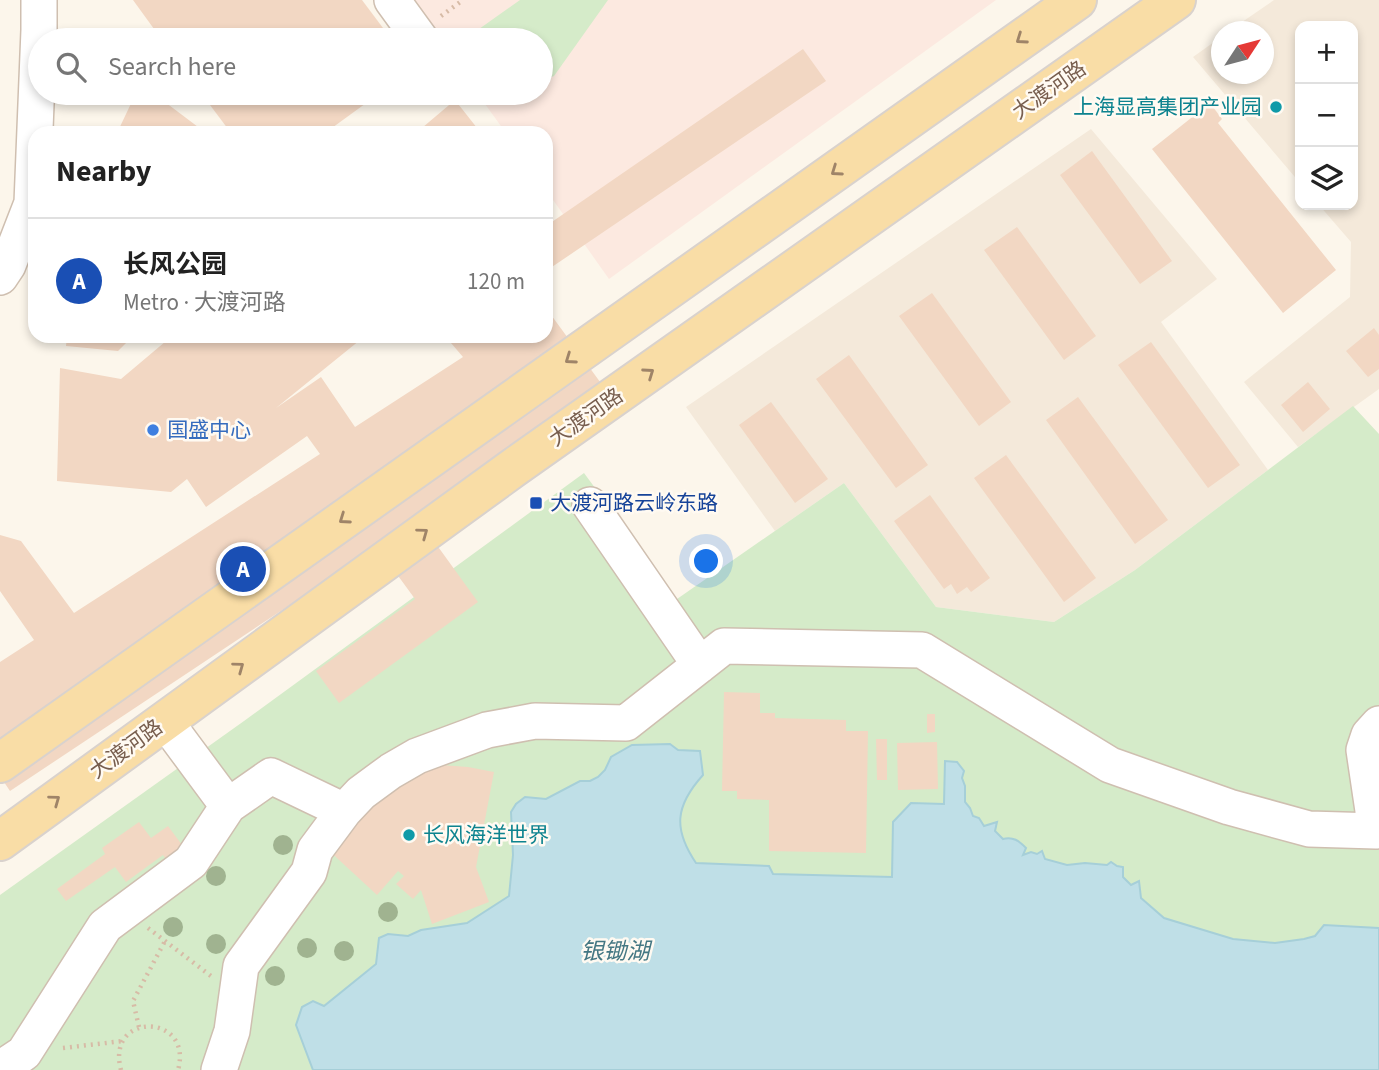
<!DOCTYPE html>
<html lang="en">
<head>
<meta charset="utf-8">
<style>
  body { margin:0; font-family:"Source Sans 3","Noto Sans SC",sans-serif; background:#f2f2f2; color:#222 }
  .controls { position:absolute; right:21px; top:21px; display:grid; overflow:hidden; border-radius:14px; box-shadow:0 4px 10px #0003 }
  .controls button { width:63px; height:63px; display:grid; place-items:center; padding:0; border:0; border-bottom:2px solid #e0e0e0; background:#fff; color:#222; font:35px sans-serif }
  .compass { position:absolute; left:1211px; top:21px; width:63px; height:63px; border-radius:50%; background:#fff; box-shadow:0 4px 10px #0003; rotate:54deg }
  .you { position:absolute; left:707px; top:562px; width:24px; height:24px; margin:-18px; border:5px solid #fff; border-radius:50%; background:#1a73e8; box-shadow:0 0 0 10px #1a73e833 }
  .badge { display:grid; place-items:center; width:46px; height:46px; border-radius:50%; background:#ea580c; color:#fff; font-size:23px; font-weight:700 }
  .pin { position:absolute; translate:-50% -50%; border:4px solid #fff; box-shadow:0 2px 7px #0006 }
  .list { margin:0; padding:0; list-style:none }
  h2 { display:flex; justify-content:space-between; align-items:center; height:91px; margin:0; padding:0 28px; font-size:30px }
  h2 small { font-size:23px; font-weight:400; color:#767676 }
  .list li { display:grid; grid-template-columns:46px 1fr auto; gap:21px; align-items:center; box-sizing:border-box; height:126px; padding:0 28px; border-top:2px solid #e0e0e0 }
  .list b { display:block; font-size:26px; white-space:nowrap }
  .list p { margin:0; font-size:23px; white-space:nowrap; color:#767676 }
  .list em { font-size:23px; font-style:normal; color:#767676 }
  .icon { flex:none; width:38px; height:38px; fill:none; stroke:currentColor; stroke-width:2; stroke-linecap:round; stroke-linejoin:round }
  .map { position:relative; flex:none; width:1379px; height:1070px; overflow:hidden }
  .search { position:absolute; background:#fff; box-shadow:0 4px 10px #0003; left:28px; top:28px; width:525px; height:77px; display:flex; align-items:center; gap:18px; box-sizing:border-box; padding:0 24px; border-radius:38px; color:#767676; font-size:26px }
  .panel { position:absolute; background:#fff; box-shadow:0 4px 10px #0003; left:28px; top:126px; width:525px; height:217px; border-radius:21px }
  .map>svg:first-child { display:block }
  .residential { fill:#f4e9da }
  .commercial { fill:#fce9e0 }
  .green { fill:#d5ebc9 }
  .water { fill:#bfdfe7; stroke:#a6cfd8; stroke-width:2 }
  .building { fill:#f2d7c3 }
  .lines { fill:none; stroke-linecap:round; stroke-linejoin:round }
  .minor-casing { stroke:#cfbfb0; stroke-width:38 }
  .major-casing { stroke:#d9d2cd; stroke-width:42 }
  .path { stroke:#d7bba6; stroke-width:4.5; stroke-dasharray:2 5; stroke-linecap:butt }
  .minor { stroke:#fff; stroke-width:35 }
  .major { stroke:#f9dda6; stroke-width:38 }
  .tree { fill:#a0b390 }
  .oneway { stroke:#9f8468 }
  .culture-dot { fill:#0f9aa8; stroke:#fffaf2; stroke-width:2.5 }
  .shop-dot { fill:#3f7fe0; stroke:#fffaf2; stroke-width:2.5 }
  .transit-dot { fill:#1a4fb4; stroke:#fffaf2; stroke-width:2.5 }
  .labels { text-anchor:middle; stroke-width:5; stroke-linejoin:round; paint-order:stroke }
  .street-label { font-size:21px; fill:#785e4e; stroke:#fffaf2 }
  .culture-label { font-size:21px; fill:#0d838f; stroke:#fffaf2; text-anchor:end }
  .shop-label { font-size:21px; fill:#366cbe; stroke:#fffaf2; text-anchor:start }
  .transit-label { font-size:21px; fill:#164399; stroke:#fffaf2; text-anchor:start }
  .water-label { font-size:23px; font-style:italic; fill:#447783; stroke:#fffaf2 }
</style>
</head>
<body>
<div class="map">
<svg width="1379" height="1070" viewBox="0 0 1379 1070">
  <rect width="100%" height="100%" fill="#fcf6eb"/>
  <path class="residential" d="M 1274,0 L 1379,0 L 1379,389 L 1298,447 L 1244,382 L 1350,297 L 1351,242 L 1319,205 L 1353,205 L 1353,26 L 1300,26 L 1300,183 L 1193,57 L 1221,37 L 1222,74 L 1264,74 L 1264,32 L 1229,31 Z
    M 1091,129 L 1217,279 L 1161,322 L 1268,470 L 1135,570 L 1054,622 L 936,607 L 844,483 L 775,531 L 686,407 Z"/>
  <path class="commercial" d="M 412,0 L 996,0 L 609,279 L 546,190 L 546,133 L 506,133 L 477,93 L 541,93 L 541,40 L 440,40 Z"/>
  <path class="green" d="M 520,0 L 608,0 L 554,76 L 541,81 L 541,40 L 465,39 Z
    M 1353,406 L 1379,434 L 1379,1070 L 0,1070 L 0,895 L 244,721 L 584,473 L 677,599 L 844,483 L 936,607 L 1054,622 L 1135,570 Z"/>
  <path class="water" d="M 670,744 L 678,750 L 700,751 L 703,775 C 675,806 673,829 696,863 L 769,866 L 773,874 L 892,877 L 893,822 L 911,803 L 944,804 L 945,761 L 957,762 L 964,771 L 962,778 L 965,786 L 965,802 L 970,808 L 973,816 L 979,818 L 984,826 L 997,822 L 995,831 L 1003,839 C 1013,836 1019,841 1026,848 L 1023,855 L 1031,852 L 1037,854 L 1042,851 L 1045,859 L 1067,865 L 1085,863 L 1107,865 L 1111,862 L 1117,866 L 1123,867 L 1123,877 L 1131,885 L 1139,881 L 1141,898 L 1164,918 L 1233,939 L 1275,943 L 1304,939 L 1315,936 L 1324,925 L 1379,928 L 1379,1070 L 313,1070 L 296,1025 L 302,1007 L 313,1001 L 324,1006 L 376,964 L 379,938 L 388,934 L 408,936 L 421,930 L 467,923 L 509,896 L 513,855 L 511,812 L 516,804 L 525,797 L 546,799 L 580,781 L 590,781 L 598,777 L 605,770 L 611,757 L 632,745 Z"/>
  <path class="building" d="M 133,0 L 362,0 L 392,40 L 162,40 Z
    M 803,49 L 826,81 L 546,271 L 546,226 Z
    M 136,93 L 153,93 L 206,133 L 117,133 Z
    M 201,93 L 380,93 L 325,133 L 231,133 Z
    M 455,100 L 481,133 L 416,133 Z
    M 1210,103 L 1222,119 L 1218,123 L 1336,270 L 1283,313 L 1152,149 Z
    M 1092,151 L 1172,261 L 1140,284 L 1060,175 Z
    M 1017,227 L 1096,336 L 1064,360 L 984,250 Z
    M 932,293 L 1011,402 L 979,426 L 899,316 Z
    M 546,308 L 603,386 L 418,519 L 478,602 L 339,703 L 316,671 L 415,599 L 377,547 L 10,791 L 0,776 L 0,662 L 34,640 L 0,591 L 0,535 L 21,541 L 74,613 L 320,454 L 307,436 L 206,507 L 187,479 L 171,492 L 57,481 L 60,368 L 121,379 L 172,336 L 365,336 L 276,408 L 321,377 L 355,427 L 463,357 L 445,336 L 546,336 Z
    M 1374,328 L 1379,335 L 1379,369 L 1368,377 L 1346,351 Z
    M 67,336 L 133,336 L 118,351 L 66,346 Z
    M 1151,342 L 1240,465 L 1208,488 L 1118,365 Z
    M 849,355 L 928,465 L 896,488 L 816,379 Z
    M 1308,382 L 1330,409 L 1303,432 L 1281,405 Z
    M 1078,397 L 1168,520 L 1135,544 L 1046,420 Z
    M 771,402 L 828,479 L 795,503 L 739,425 Z
    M 1006,455 L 1096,578 L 1064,602 L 974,478 Z
    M 930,495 L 990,578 L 971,592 L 967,587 L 957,594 L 951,584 L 944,589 L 894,521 Z
    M 724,692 L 760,693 L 760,713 L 775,713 L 775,718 L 846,720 L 846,731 L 868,731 L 866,853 L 769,851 L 769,800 L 737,799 L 737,791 L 722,791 Z
    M 927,714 L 935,714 L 935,732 L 927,733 Z
    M 876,739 L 887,739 L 887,780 L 877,780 Z
    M 937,742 L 938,789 L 898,790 L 897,743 Z
    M 441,765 L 468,767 L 494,772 L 476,867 L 489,902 L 432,924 L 421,890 L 413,899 L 396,884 L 404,876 L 398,871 L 377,895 L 325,847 L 381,787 Z
    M 139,822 L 151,838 L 168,826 L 185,849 L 168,862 L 163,855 L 126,882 L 115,867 L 66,901 L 57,889 L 105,854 L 102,848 Z"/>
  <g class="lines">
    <g class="minor-casing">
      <path id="minor" d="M 392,0 L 421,40
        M 0,277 L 8,265 L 32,203 L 39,30 L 39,0
        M 590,505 L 700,665
        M 165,721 L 228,806
        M 0,1069 L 24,1053 L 105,926 L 191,862 L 228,806 L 271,776 L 344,811
        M 219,1070 L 232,1031 L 241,966 L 309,872 L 315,850 L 344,811 L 361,793 L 391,771 L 417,756 L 487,730 L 535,721 L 626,723 L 724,646 L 922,650 L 1110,765 L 1229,807 L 1309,829 L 1376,831 L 1364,750 L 1369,735 L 1379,724"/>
    </g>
    <g class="major-casing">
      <path id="major" d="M 0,763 L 1077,0
        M 0,841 L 513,468 L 1176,0"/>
    </g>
    <path class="path" d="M 441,16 L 463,0
      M 148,928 L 211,976
      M 139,1027 L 133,1001 L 165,941
      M 63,1048 L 123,1041
      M 121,1070 C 105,1011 194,1013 178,1070"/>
    <use href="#minor" class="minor"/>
    <use href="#major" class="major"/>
  </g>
  <g class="tree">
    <circle cx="283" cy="845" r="10"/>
    <circle cx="216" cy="876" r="10"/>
    <circle cx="388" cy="912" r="10"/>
    <circle cx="173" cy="927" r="10"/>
    <circle cx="216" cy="944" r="10"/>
    <circle cx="307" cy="948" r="10"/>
    <circle cx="344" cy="951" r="10"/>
    <circle cx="275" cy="976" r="10"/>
  </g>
  <defs><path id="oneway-chevron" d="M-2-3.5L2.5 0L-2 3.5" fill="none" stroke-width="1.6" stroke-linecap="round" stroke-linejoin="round" transform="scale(1.75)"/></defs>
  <g class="oneway">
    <use href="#oneway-chevron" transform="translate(1021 39) rotate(145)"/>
    <use href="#oneway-chevron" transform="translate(836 171) rotate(145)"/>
    <use href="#oneway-chevron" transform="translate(570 359) rotate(145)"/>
    <use href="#oneway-chevron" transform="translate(649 373) rotate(-35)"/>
    <use href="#oneway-chevron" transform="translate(344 519) rotate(145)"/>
    <use href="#oneway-chevron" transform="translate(423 533) rotate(-36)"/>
    <use href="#oneway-chevron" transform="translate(239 667) rotate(-36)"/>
    <use href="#oneway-chevron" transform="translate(55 800) rotate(-36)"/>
  </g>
  <g class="culture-dot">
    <circle cx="1276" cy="107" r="7"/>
    <circle cx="409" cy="835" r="7"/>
  </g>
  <circle class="shop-dot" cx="153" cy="430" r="7"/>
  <rect class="transit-dot" x="529" y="496" width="14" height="14" rx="3.5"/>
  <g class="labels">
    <g class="street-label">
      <text transform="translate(1049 90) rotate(-35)" y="7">大渡河路</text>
      <text transform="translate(586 417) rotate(-35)" y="7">大渡河路</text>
      <text transform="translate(126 749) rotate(-36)" y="7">大渡河路</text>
    </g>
    <g class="culture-label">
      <text x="1262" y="114">上海显高集团产业园</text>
      <text x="423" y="842" text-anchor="start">长风海洋世界</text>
    </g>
    <g class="shop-label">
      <text x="167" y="437">国盛中心</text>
    </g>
    <g class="transit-label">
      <text x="550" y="510">大渡河路云岭东路</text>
    </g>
    <g class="water-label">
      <text x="615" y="959">银锄湖</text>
    </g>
  </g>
</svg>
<div class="controls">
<button>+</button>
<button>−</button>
<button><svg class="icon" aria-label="layers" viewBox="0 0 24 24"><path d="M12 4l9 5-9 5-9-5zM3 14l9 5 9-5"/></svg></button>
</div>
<svg class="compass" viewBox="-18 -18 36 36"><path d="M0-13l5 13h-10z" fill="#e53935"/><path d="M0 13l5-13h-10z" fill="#767676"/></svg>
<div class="you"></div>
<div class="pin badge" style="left:243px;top:569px;background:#1a4fb4">A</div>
<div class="search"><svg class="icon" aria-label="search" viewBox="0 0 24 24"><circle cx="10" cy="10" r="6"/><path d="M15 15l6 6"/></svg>Search here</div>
<section class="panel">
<h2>Nearby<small></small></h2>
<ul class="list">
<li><span class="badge" style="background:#1a4fb4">A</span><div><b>长风公园</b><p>Metro · 大渡河路</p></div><em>120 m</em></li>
</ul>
</section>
</div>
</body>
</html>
